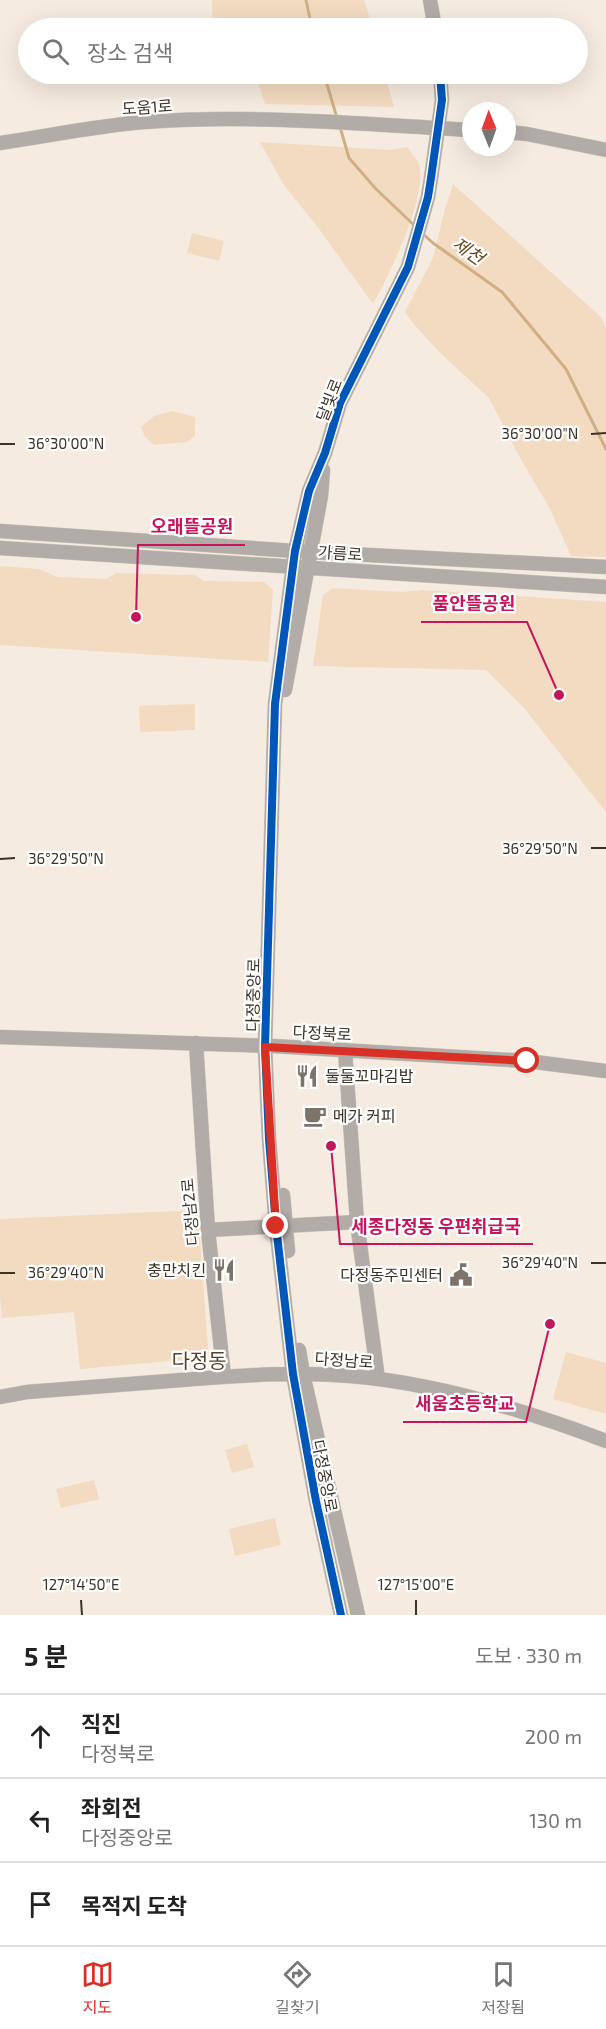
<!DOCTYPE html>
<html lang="ko">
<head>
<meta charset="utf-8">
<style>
  body { margin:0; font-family:"Exo 2","Noto Sans KR",sans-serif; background:#f6f6f6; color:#222 }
  .compass { position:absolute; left:462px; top:102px; width:54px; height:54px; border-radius:50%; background:#fff; box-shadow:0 6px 24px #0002; rotate:359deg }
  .stop { position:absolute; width:18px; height:18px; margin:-14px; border:4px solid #d93025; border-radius:50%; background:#fff }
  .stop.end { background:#d93025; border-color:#fff; box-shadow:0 2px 6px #0008 }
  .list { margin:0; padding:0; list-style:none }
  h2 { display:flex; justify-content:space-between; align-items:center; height:78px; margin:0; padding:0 24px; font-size:26px }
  h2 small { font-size:20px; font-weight:400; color:#767676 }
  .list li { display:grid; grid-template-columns:39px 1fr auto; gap:18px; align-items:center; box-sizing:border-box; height:84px; padding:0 24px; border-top:2px solid #e0e0e0 }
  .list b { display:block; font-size:22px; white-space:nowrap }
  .list p { margin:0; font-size:20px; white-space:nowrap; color:#767676 }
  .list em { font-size:20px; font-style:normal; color:#767676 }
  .icon { flex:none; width:33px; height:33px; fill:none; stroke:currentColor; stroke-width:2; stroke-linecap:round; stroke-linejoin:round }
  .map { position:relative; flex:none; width:606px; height:1615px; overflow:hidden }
  .search { position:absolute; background:#fff; box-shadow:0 6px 24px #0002; left:18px; right:18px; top:18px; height:66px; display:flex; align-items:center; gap:15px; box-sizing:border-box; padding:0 21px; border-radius:33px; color:#767676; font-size:22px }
  .sheet { height:330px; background:#fff }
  nav { display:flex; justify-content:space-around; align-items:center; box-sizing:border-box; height:84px; border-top:2px solid #e0e0e0; background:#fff; font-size:16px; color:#767676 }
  nav a { display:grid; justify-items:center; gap:3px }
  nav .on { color:#d93025 }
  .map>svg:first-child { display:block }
  .green { fill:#f2dbc1 }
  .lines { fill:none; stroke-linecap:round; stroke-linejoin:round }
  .stream { stroke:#d1af85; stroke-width:3 }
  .minor-casing { stroke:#cfc6bd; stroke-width:15 }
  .minor { stroke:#b1aca7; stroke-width:14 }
  .cycleway-casing { stroke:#fff; stroke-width:11 }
  .cycleway { stroke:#0057b8; stroke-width:8 }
  .route { stroke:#d93025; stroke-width:8 }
  .ticks { fill:none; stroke:#3c3328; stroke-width:2 }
  .labels { text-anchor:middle; stroke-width:4.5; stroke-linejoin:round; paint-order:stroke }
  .street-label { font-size:16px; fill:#3c3328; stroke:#fff }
  .poi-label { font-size:16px; fill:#3c3328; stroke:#fff; text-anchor:start }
  .water-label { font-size:18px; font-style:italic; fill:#68491f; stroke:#fff }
  .quarter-label { font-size:20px; fill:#54412a; stroke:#fff }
  .ticks-label { font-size:15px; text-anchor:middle; fill:#3c3328; stroke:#fff; stroke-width:4.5; stroke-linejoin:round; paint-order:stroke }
  .leader { fill:none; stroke:#c2185b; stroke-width:2 }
  .callout-dot { fill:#c2185b; stroke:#fff; stroke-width:2 }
  .callout-label { font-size:18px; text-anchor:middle; font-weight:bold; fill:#c2185b; stroke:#fff; stroke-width:4.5; stroke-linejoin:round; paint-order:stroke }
</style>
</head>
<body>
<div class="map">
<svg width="606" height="1615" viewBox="0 0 606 1615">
  <rect width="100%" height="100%" fill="#f6ebe0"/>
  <path class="green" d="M 212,0 L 364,0 L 373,28 L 213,28 Z
    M 255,74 L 385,74 L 394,107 L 265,104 Z
    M 260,142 L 389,150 L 407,147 C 410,151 415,157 418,162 C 431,191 388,277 373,304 L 317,226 L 283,184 Z
    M 453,184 L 601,317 L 606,328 L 606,557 L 571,556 L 549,507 L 519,456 L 489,398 L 439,352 L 412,322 L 405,312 L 433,258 L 445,209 Z
    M 192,233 L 224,241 L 219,261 L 187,253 Z
    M 172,411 L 195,417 L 195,436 L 187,442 L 154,445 L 145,437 L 141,427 L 154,416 Z
    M 0,566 L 39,569 L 58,577 L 106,579 L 117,573 L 195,575 L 204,581 L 264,582 L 273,590 L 268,662 L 0,645 Z
    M 333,588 L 402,592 L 423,590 L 606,602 L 606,812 L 524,708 L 486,670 L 313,666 L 323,595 Z
    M 195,704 L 195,730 L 140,732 L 139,706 Z
    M 198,1210 L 208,1350 L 202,1358 L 80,1369 L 74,1312 L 2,1318 L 0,1297 L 0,1219 Z
    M 566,1352 L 606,1363 L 606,1414 L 553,1399 Z
    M 247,1444 L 254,1467 L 232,1473 L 225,1450 Z
    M 94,1480 L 99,1499 L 61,1508 L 56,1489 Z
    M 275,1518 L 281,1545 L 235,1556 L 229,1529 Z"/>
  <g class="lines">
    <path class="stream" d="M 306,0 L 312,28
      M 324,74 L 337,118
      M 340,127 L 349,158 L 376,189 L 416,227
      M 423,234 L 433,243 L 502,292 L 566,369 L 606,449"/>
    <g class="minor-casing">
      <path id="minor" d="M 430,0 L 435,28
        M 507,132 L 527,134 L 606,150
        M 0,143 C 48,136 95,126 144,122 C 253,114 362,124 471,130
        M 0,531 L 310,552 L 606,567
        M 0,548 L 606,587
        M 285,690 L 321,496 L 323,470
        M 0,1037 L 273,1046 L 527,1061 L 606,1071
        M 196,1043 L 208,1230 L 224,1377
        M 345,1050 L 357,1222 L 378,1379
        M 283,1195 L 288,1251
        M 208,1230 L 357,1222
        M 299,1350 L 303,1374 L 358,1615
        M 0,1397 L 27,1392 C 79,1388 130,1384 182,1380 C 238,1376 294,1371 350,1376 C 437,1383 525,1410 606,1441
        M 341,1615 L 316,1501 L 293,1374 L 276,1226 L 269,1139 L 265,1047 L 275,704 L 295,551 L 309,491 L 325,453 L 340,403 L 408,267 L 428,197 L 431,178 L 442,100 L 440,74"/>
    </g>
    <use href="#minor" class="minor"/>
    <g class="cycleway-casing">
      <path id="cycleway" d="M 341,1615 L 316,1501 L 293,1374 L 276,1226 L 269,1139 L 265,1047 L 275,704 L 295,551 L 309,491 L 325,453 L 340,403 L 408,267 L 428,197 L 431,178 L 442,100 L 440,74"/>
    </g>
    <use href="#cycleway" class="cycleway"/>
  </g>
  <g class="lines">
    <path class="route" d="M 276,1226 L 265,1047 L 527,1061"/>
  </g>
  <path class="ticks" d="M 591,434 L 606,433M 0,444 L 15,444M 591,848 L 606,848M 0,859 L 15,858M 591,1263 L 606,1263M 0,1273 L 15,1273M 81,1600 L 82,1615M 416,1600 L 416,1615"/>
  <defs>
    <g id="restaurant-bare" transform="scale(1.8)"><path d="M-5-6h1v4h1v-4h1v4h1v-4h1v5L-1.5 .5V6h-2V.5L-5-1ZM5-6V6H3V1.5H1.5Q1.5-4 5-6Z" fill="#7d7368" stroke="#fff" stroke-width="2.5" paint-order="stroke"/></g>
    <g id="cafe-bare" transform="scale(1.8)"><path d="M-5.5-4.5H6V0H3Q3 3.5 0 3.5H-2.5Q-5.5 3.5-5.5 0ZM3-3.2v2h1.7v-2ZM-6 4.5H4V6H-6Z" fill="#7d7368" stroke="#fff" stroke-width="2.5" paint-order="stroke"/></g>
    <g id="civic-bare" transform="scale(1.8)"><path d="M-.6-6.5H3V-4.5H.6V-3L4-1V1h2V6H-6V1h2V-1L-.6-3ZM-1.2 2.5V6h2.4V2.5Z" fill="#7d7368" stroke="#fff" stroke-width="2.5" paint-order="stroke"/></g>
  </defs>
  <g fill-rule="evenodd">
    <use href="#restaurant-bare" x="307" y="1076"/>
    <use href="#cafe-bare" x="315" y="1116"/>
    <use href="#restaurant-bare" x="224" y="1270"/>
    <use href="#civic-bare" x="461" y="1275"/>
  </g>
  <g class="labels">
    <g class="street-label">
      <text transform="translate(147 107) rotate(-4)" y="6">도움1로</text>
      <text transform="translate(329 400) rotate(-69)" y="6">달빛로</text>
      <text transform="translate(340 553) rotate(4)" y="6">가름로</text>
      <text transform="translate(253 995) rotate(-89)" y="6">다정중앙로</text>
      <text transform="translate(322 1033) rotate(3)" y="6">다정북로</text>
      <text transform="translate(190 1212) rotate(-95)" y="6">다정남2로</text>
      <text transform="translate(344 1360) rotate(4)" y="6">다정남로</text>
      <text transform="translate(325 1476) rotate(79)" y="6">다정중앙로</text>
    </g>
    <g class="poi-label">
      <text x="325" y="1082">둘둘꼬마김밥</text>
      <text x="333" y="1122">메가 커피</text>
      <text x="206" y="1276" text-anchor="end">충만치킨</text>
      <text x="443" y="1281" text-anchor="end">다정동주민센터</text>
    </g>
    <g class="water-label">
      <text transform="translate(468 251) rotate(35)" y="6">제천</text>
    </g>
    <g class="quarter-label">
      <text x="199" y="1368">다정동</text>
    </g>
  </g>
  <g class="ticks-label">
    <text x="540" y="439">36°30'00"N</text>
    <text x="66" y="449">36°30'00"N</text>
    <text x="540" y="854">36°29'50"N</text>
    <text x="66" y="864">36°29'50"N</text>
    <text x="540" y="1268">36°29'40"N</text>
    <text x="66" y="1278">36°29'40"N</text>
    <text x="81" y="1590">127°14'50"E</text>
    <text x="416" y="1590">127°15'00"E</text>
  </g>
  <path class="leader" d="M136 617L138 545H245M559 695L527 622H421M331 1146L340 1244H533M550 1324L526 1422H403"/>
  <g class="callout-dot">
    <circle cx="136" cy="617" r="6"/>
    <circle cx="559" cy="695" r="6"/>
    <circle cx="331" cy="1146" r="6"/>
    <circle cx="550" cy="1324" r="6"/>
  </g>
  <g class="callout-label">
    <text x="192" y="533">오래뜰공원</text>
    <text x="474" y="610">품안뜰공원</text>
    <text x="436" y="1233">세종다정동 우편취급국</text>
    <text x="465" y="1410">새움초등학교</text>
  </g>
</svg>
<svg class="compass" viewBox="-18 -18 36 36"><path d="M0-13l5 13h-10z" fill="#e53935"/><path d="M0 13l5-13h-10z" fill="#767676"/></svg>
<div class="stop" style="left:527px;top:1061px"></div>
<div class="stop end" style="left:276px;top:1226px"></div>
<div class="search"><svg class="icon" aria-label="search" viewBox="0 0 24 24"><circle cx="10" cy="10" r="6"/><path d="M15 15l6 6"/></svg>장소 검색</div>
</div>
<section class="sheet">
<h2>5 분<small>도보 · 330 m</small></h2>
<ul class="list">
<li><svg class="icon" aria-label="ahead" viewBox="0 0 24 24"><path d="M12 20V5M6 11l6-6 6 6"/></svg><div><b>직진</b><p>다정북로</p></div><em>200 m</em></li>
<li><svg class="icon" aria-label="left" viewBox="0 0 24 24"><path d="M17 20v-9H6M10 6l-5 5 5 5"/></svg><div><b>좌회전</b><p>다정중앙로</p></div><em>130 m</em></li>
<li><svg class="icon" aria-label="arrive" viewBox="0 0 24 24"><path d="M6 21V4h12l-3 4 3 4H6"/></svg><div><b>목적지 도착</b></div></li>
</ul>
</section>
<nav>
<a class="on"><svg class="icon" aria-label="map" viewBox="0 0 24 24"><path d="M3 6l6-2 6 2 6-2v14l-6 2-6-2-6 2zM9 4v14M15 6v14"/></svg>지도</a>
<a><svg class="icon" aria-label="directions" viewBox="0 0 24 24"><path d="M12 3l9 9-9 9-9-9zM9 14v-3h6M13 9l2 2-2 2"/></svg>길찾기</a>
<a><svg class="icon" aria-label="saved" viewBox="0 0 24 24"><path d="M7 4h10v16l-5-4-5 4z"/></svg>저장됨</a>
</nav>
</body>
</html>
